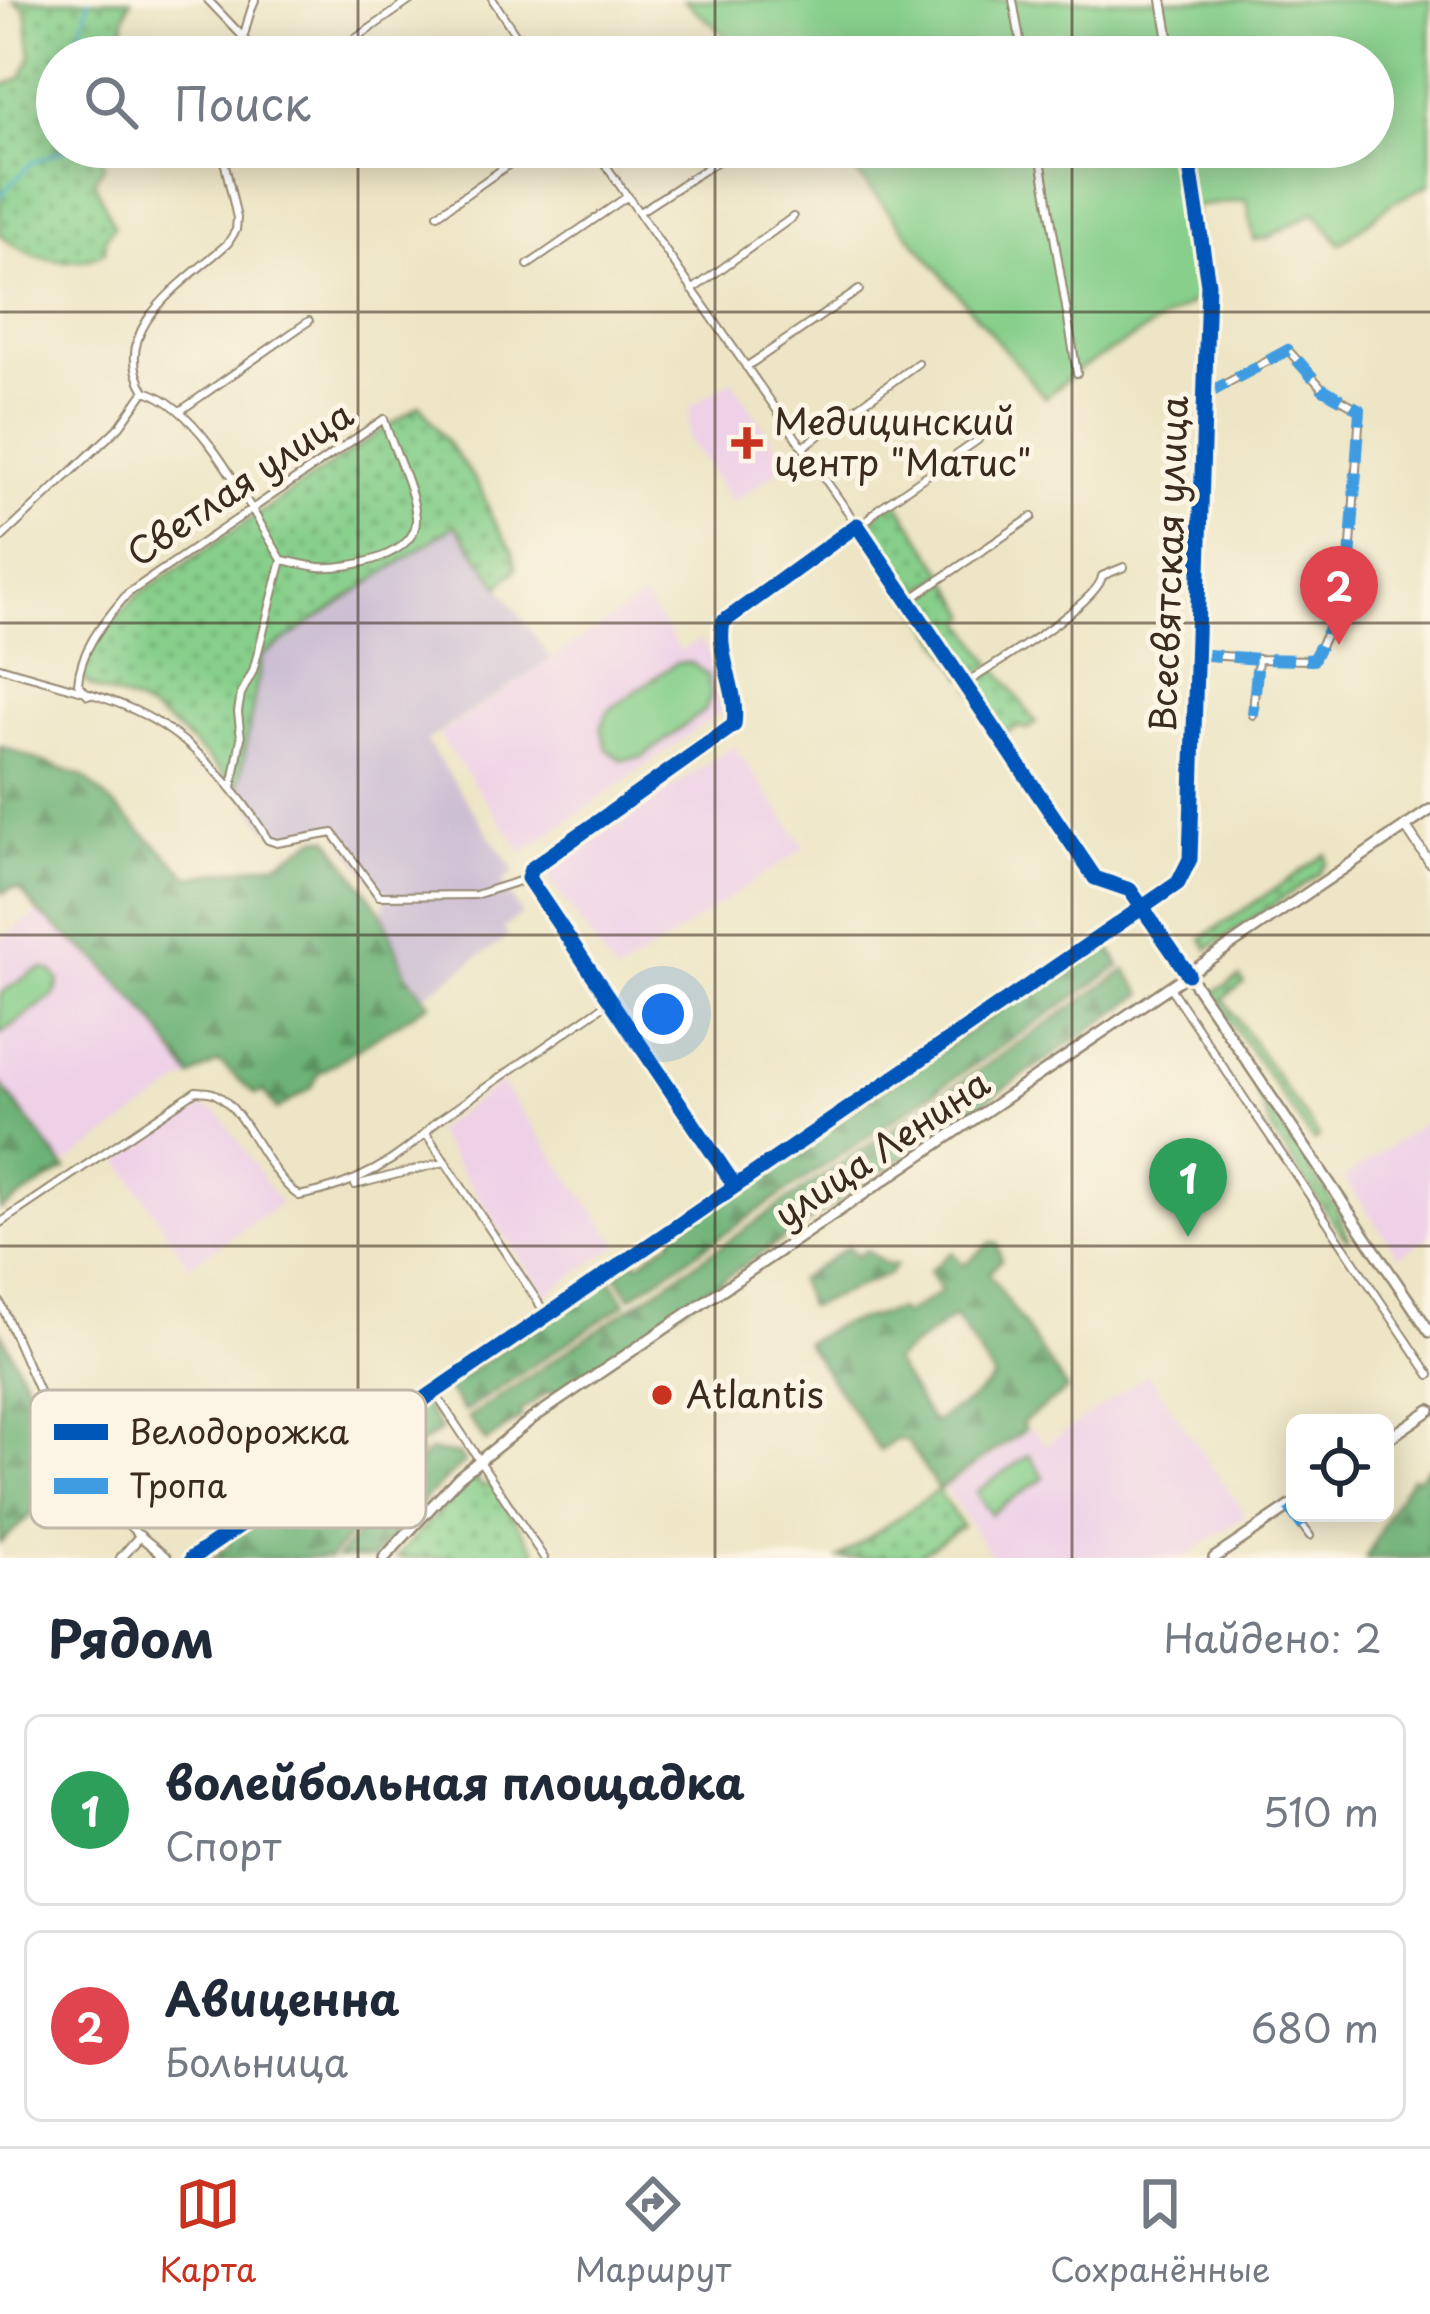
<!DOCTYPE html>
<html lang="ru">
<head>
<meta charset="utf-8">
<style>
  body { margin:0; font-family:"Playpen Sans",sans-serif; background:#f2f2f3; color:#1f2937 }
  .controls { position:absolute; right:36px; bottom:36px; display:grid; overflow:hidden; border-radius:18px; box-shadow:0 6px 30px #0003 }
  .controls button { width:108px; height:108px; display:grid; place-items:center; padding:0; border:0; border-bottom:3px solid #e0e1e3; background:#fff; color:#1f2937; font:60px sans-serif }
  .you { position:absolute; left:663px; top:1014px; width:42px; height:42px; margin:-30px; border:9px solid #fff; border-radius:50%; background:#1a73e8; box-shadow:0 0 0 18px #1a73e833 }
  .badge { display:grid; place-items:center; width:78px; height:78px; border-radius:50%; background:#c8321e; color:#fff; font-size:39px; font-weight:700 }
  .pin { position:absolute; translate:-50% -99px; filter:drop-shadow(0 3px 6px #0008) }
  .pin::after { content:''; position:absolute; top:63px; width:42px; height:36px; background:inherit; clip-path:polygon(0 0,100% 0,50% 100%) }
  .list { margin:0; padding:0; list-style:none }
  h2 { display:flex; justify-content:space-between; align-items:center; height:156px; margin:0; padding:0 48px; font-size:51px }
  h2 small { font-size:39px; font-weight:400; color:#747a83 }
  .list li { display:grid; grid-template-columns:78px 1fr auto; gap:36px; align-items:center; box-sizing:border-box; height:192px; margin:0 24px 24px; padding:0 24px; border:3px solid #e0e1e3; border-radius:18px }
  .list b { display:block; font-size:45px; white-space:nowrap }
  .list p { margin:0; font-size:39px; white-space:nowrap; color:#747a83 }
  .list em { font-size:39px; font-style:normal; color:#747a83 }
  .icon { flex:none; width:66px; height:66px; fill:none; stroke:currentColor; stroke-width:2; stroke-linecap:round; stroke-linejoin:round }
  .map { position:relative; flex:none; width:1430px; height:1558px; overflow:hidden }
  .search { position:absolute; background:#fff; box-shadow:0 6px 30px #0003; left:36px; right:36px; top:36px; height:132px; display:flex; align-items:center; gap:30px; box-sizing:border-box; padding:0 42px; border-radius:66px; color:#747a83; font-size:45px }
  .sheet { height:588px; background:#fff }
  nav { display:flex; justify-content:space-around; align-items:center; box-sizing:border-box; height:168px; border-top:3px solid #e0e1e3; background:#fff; font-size:33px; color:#747a83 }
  nav a { display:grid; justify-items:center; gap:6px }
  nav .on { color:#c8321e }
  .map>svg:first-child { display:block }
  .built { fill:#eed0e7 }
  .industrial { fill:#ccbed3 }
  .grass { fill:url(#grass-dots); stroke:#617c54; stroke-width:3 }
  .forest { fill:url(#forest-firs); stroke:#546e4a; stroke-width:3; fill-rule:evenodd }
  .garden { fill:#87cf8b; stroke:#617c54; stroke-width:3 }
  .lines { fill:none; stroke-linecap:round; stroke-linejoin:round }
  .stream { stroke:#52b0d0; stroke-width:3 }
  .minor-casing { stroke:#948872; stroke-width:10 }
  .tertiary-casing { stroke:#948872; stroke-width:12 }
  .secondary-casing { stroke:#948872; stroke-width:14 }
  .minor { stroke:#fff; stroke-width:6 }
  .tertiary { stroke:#fff; stroke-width:8 }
  .secondary { stroke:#fff; stroke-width:9 }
  .quiet { stroke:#3f9ce0; stroke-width:12; stroke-dasharray:24 12; stroke-linecap:butt }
  .cycleway-casing { stroke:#fcf5e5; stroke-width:22 }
  .cycleway { stroke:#0057b8; stroke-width:15 }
  .grid { fill:none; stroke:#3b2a1e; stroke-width:3; stroke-opacity:0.55 }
  .poi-dot { fill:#c8321e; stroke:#fcf5e5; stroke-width:4.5 }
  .labels { text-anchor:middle; stroke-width:10; stroke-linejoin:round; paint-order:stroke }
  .poi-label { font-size:36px; fill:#3b2a1e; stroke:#fcf5e5; text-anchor:start }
  .street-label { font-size:36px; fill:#3b2a1e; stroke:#fcf5e5 }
  .key { fill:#fcf5e5; stroke:#c2b8a9; stroke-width:3 }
  .key-label { font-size:33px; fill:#3b2a1e }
</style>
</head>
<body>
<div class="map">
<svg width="1430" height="1558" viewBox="0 0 1430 1558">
  <defs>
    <pattern id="grass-dots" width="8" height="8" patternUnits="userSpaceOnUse" patternTransform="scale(3)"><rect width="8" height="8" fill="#87cf8b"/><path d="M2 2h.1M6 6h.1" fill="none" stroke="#70a871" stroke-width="1.8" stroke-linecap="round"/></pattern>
    <pattern id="forest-firs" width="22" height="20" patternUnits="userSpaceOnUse" patternTransform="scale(3)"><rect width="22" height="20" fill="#6db277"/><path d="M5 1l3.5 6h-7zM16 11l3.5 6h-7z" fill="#5b9161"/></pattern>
  </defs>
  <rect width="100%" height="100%" fill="#fcf5e5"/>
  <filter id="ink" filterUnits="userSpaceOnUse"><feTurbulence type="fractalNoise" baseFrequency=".00833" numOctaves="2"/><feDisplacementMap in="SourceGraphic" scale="24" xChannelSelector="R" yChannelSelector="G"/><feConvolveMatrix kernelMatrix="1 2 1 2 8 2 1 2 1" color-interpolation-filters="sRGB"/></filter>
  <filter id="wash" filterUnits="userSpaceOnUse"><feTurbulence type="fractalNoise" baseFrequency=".004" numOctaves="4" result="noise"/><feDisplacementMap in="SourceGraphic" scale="48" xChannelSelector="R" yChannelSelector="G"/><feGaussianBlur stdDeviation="2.7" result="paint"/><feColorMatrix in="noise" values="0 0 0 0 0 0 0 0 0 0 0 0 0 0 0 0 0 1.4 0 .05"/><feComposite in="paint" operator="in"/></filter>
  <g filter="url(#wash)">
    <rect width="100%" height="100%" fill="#ede5c5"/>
    <path class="built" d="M 732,380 L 788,463 L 732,503 L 688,438 L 690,407 Z
      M 643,597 L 681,651 L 700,640 L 716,660 L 725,709 L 523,853 L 439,735 Z
      M 734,745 L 805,847 L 616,975 L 546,874 Z
      M 38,912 L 99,961 L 153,1020 L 191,1077 L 63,1166 L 0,1083 L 0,940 Z
      M 501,1083 L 619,1245 L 545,1295 L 434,1131 Z
      M 200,1109 L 210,1109 L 223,1118 L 280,1204 L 189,1266 L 120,1161 Z
      M 1430,1118 L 1430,1235 L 1399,1256 L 1344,1178 Z
      M 1148,1374 L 1245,1515 L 1183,1558 L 993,1558 L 945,1488 L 1032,1428 L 1045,1445 Z"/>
    <path class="industrial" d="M 456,525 L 551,659 L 426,741 L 515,872 L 502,882 L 522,915 L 503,928 L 508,937 L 424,995 L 406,974 L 383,914 L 386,891 L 377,888 L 335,828 L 272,835 L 238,788 L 262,656 Z"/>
    <path class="grass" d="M 13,0 L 131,0 L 124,17 L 124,57 L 57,57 L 57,147 L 103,147 L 104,166 L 94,181 L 114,226 L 106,237 L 105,252 C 71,270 26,259 0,234 L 0,87 L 22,77 L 31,57 L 26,9 Z
      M 420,405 L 480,487 L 492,518 L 513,552 L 516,569 L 500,586 L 455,525 L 262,656 L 238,788 C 210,761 171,718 135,703 C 116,695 99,694 83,680 C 88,646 114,621 137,596 Z
      M 896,500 L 945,573 L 911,597 L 865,531 L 882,509 Z
      M 947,577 L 970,615 L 964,621 L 992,664 L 970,678 L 964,677 L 916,604 L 915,600 Z
      M 997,668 L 1036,723 L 1028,729 L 1018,727 L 1003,733 L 972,689 L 972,683 Z
      M 1326,854 L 1327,862 L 1319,874 L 1208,949 L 1202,939 L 1205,936 Z
      M 1240,977 L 1244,983 L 1223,998 L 1319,1137 L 1313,1141 L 1211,994 Z
      M 1256,1090 L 1337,1210 L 1349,1240 L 1342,1234 L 1273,1133 Z
      M 474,1474 L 482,1487 L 490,1482 L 540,1558 L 395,1558 Z
      M 938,1490 L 962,1526 L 915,1558 L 839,1558 Z"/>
    <path class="forest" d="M 0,746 L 84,777 L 190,877 L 277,863 L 317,838 L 329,838 L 383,914 L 406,974 L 430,1003 L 319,1073 L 312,1087 L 277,1110 L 263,1091 L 256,1095 L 219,1062 L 191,1077 L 153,1020 L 99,961 L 38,912 L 21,890 L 12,888 L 4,893 L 0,890 Z
      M 1105,939 L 1120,966 L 631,1297 L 615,1273 L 634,1260 L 638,1264 L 673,1239 L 671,1234 Z
      M 1126,970 L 1143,994 L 555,1394 L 551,1390 L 519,1412 L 522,1417 L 486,1442 L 468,1418 Z
      M 0,1083 L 66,1169 L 0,1210 Z
      M 990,1243 L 997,1244 L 1001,1260 L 989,1273 L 1067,1390 L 1022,1423 L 1025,1430 L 938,1490 L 907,1441 L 895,1440 L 880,1451 L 806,1343 L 837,1325 L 899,1310 L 903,1315 L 941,1292 L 929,1271 L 952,1252 L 964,1265 ZM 955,1316 L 994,1378 L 972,1399 L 933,1423 L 893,1361 Z
      M 848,1247 L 856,1256 L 867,1250 L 885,1264 L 896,1265 L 889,1274 L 809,1307 L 798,1280 Z
      M 609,1276 L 626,1303 L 464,1412 L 446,1388 Z
      M 0,1330 L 81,1496 L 60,1517 L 32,1514 L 0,1543 Z
      M 423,1403 L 441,1430 L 415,1448 L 420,1454 L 330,1558 L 212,1558 L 230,1545 L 227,1538 Z
      M 429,1451 L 459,1455 L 464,1462 L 427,1497 L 374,1558 L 337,1558 Z
      M 1430,1465 L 1430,1558 L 1366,1558 L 1392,1507 L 1412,1477 L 1418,1478 Z"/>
    <path class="garden" d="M 684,0 L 1430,0 L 1430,184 L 1392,203 L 1340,244 L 1315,212 L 1267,238 L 1254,240 L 1247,200 L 1193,207 L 1200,298 L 1078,370 L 1045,398 L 835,147 L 1373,147 L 1373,57 L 750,57 Z
      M 676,663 L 692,663 L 707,675 L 711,695 L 705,710 L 643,757 L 622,760 L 607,749 L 601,727 L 609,710 Z
      M 44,968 L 53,972 L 59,981 L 55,995 L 0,1034 L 0,994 L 34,971 Z
      M 1029,1455 L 1044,1477 L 991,1514 L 976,1492 Z"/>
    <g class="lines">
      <path class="stream" d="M 84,57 L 80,35 L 89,0
        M 0,196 L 31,163 L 73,147"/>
    </g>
  </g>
  <g filter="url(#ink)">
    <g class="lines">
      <g class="minor-casing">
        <path id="minor" d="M 208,0 L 245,39
          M 493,0 L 530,57
          M 1013,0 L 1023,57
          M 236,57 C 246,38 246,19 255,0
          M 329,57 L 411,0
          M 494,57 L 519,40
          M 221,147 L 237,218 L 236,230 L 228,243 C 187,281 106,328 145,391 C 202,407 251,511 282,560 L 253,671 L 241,694 L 238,712 L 241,738 L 232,788
          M 593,147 L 857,525
          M 1039,147 L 1077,373
          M 354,153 L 363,147
          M 641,211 L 733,151
          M 438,214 L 534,147
          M 528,265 L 628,196
          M 692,290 L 793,217
          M 746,367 L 859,290
          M 1205,395 L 1288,350 L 1323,389 L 1360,410 L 1348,591 L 1313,660 L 1258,659
          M 180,411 L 309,321
          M 803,447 L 918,363
          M 859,529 L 878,509 L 978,440
          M 0,539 L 120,426 L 145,391
          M 908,601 L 1032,517
          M 1196,654 L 1237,657
          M 1251,658 L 1258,659 L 1257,670
          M 0,667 C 44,681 92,691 134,710 C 189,735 238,789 268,840 L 277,843 L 333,833 L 379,896 L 475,895 L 519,881 L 531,887
          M 965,684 C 992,666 1100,602 1102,576 L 1124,567
          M 88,695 L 78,683 C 81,647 105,621 127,594 L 384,419 C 393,451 413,485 416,517 C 419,556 349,569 319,567 C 307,566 294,562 282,560
          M 1253,715 L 1255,687
          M 1169,986 L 1430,1375
          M 426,1133 L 546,1314
          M 355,1185 L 445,1162
          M 735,1186 L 528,878 L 531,869 L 734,725 C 739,689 716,658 723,622 L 857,525 L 1095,878 L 1130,890 L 1143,907
          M 0,1223 L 196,1091 C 202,1092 209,1091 215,1094 C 246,1109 266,1173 299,1196 C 353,1186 398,1163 436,1122 L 609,1002
          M 0,1302 L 65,1451 L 91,1491 L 140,1536
          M 435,1393 L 544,1558
          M 1289,1507 L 1310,1536"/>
      </g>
      <g class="tertiary-casing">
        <path id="tertiary" d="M 1162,0 L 1172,57
          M 1405,826 L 1430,863
          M 1143,907 L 1188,974
          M 121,1558 L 140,1536 L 167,1558
          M 192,1558 L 1178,883 L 1190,859 L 1208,284 L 1187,147"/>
      </g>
      <g class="secondary-casing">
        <path id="secondary" d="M 1188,974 L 1430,1332
          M 1385,1441 L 1430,1410
          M 384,1558 L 459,1477 L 533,1418 L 1430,810
          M 1214,1558 L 1295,1503"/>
      </g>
      <use href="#minor" class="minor"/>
      <use href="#tertiary" class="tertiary"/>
      <use href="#secondary" class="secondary"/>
      <path class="quiet" d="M 1205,395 L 1288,350 L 1323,389 L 1360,410 L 1348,591 L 1313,660 L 1258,659
        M 1196,654 L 1258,659 L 1253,715
        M 1289,1507 L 1310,1536"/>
      <g class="cycleway-casing">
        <path id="cycleway" d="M 735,1186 L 528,878 L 531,869 L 734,725 C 739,689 716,658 723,622 L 857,525 L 1095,878 L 1130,890 L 1188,974
          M 192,1558 L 1178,883 L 1190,859 L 1208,284 L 1187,147"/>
      </g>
      <use href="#cycleway" class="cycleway"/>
    </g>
  </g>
  <path class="grid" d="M 358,0 L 358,57M 715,0 L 715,57M 1072,0 L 1072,57M 358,147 L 358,1558M 715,147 L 715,1558M 1072,147 L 1072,1558M 0,312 L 1430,312M 0,623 L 1430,623M 0,935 L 1430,935M 0,1246 L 1430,1246"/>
  <g class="poi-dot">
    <path d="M741 425h12v12h12v12h-12v12h-12v-12h-12v-12h12z"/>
    <circle cx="662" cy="1395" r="12"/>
  </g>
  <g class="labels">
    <g class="poi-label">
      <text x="774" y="435">Медицинский<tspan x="774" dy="41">центр "Матис"</tspan></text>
      <text x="686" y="1408">Atlantis</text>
    </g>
    <g class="street-label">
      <text transform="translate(240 484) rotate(-34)" y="13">Светлая улица</text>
      <text transform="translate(1169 564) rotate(-88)" y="13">Всесвятская улица</text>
      <text transform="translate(882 1149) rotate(-34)" y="13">улица Ленина</text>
    </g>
  </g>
  <rect x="30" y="1390" width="396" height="138" rx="18" class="key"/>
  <rect x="54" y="1424" width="54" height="16" fill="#0057b8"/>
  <rect x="54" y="1478" width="54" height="16" fill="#3f9ce0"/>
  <g class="key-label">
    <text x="129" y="1444">Велодорожка</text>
    <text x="129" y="1498">Тропа</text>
  </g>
</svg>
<div class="controls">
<button><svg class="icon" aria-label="locate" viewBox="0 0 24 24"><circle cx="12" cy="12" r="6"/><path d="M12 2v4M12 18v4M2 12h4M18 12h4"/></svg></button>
</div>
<div class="you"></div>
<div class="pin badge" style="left:1188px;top:1237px;background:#2e9e5b">1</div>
<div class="pin badge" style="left:1339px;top:645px;background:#e0444e">2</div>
<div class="search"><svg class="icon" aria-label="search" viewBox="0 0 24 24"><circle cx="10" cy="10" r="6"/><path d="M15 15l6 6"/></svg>Поиск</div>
</div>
<section class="sheet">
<h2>Рядом<small>Найдено: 2</small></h2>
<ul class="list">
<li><span class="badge" style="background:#2e9e5b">1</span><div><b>волейбольная площадка</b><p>Спорт</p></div><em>510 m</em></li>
<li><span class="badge" style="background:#e0444e">2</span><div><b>Авиценна</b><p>Больница</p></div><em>680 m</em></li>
</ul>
</section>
<nav>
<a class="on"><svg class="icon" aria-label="map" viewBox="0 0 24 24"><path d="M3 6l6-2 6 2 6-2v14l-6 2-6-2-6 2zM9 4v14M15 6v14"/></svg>Карта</a>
<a><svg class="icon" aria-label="directions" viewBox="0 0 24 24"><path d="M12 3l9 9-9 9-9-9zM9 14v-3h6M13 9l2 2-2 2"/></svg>Маршрут</a>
<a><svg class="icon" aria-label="saved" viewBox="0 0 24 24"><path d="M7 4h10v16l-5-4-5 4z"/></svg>Сохранённые</a>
</nav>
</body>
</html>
